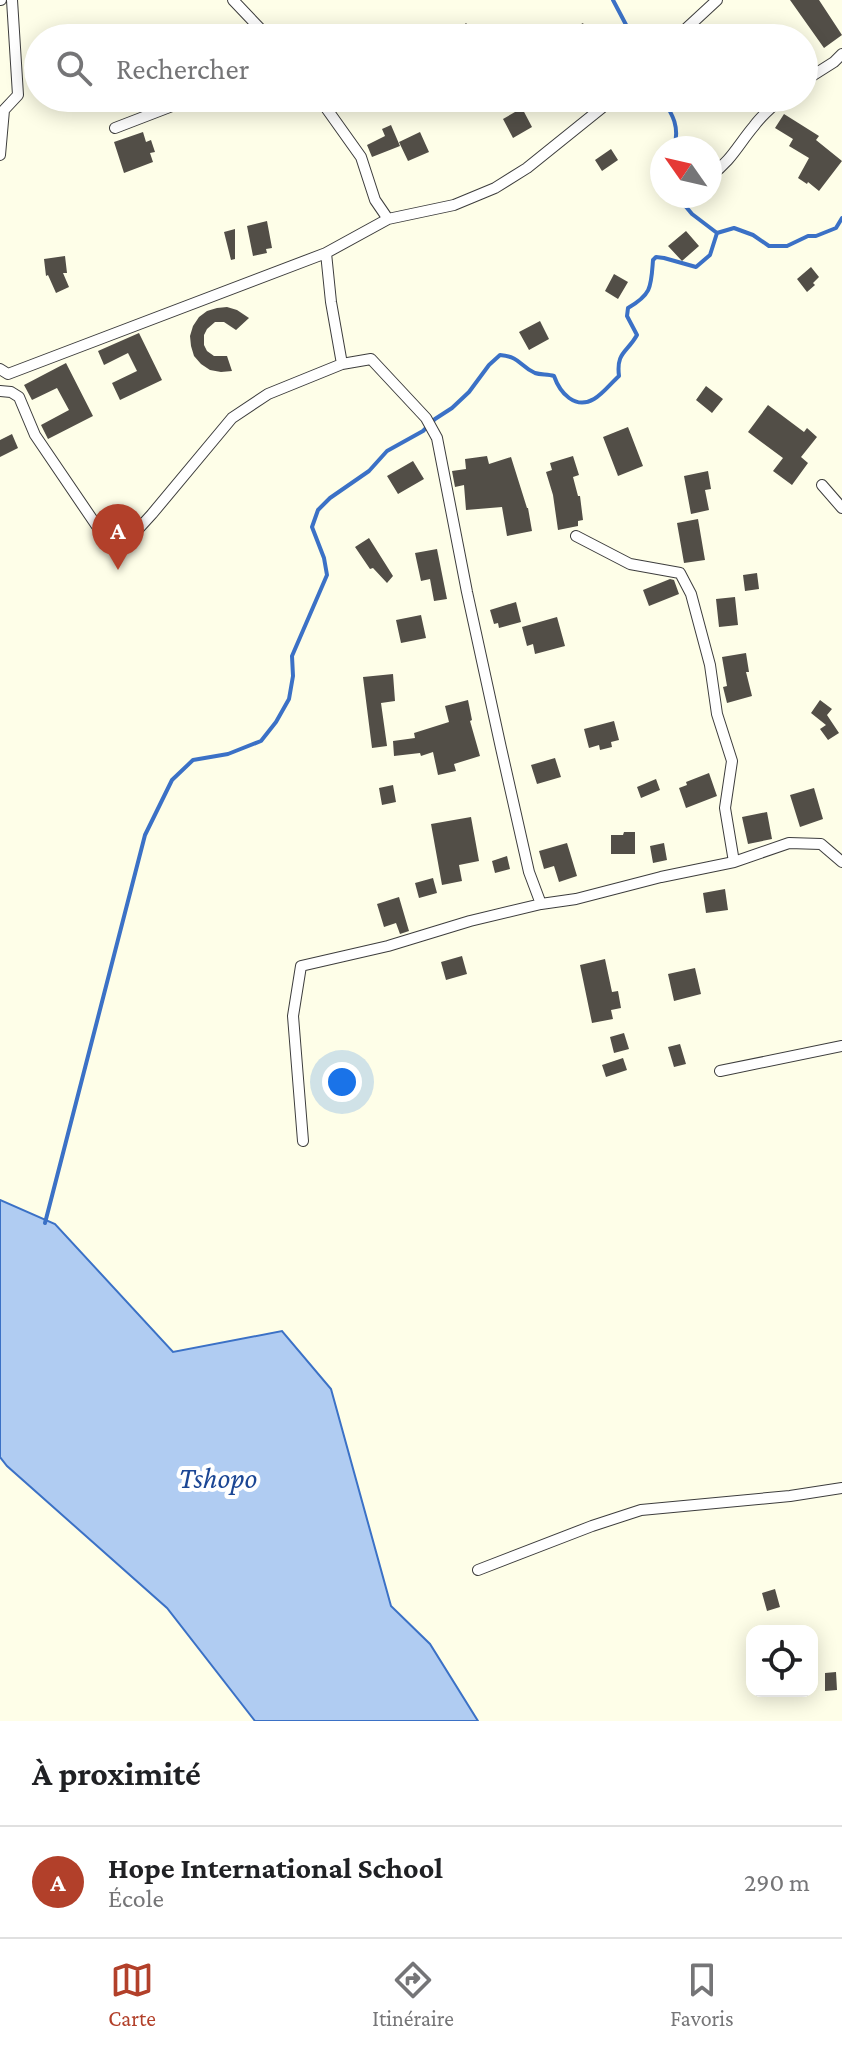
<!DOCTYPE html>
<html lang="fr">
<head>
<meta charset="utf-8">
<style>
  body { margin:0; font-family:"Crimson Pro",serif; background:#f6f6f6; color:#202124 }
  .controls { position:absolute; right:24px; bottom:24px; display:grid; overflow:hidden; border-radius:16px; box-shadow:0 4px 20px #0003 }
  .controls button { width:72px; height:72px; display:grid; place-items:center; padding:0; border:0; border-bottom:2px solid #e0e0e0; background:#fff; color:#202124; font:40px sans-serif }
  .compass { position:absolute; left:650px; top:136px; width:72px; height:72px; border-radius:50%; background:#fff; box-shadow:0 4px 20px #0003; rotate:304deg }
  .you { position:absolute; left:342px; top:1082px; width:28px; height:28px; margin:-20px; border:6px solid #fff; border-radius:50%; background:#1a73e8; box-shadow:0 0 0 12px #1a73e833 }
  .badge { display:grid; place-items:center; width:52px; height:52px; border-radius:50%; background:#b2402a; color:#fff; font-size:26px; font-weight:700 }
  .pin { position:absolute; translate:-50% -66px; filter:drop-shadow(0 2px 4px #0008) }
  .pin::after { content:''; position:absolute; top:42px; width:28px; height:24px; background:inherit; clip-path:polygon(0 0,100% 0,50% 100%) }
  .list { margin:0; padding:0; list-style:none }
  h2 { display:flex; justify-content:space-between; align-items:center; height:104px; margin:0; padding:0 32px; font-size:34px }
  h2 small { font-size:26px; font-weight:400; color:#757577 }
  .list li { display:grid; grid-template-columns:52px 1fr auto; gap:24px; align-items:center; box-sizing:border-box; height:112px; padding:0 32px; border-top:2px solid #e0e0e0 }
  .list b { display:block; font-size:30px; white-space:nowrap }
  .list p { margin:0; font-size:26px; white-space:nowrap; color:#757577 }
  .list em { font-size:26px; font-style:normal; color:#757577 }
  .icon { flex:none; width:44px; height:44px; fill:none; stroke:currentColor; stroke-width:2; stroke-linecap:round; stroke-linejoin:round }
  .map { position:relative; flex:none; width:842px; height:1721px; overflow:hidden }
  .search { position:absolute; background:#fff; box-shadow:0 4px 20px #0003; left:24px; right:24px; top:24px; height:88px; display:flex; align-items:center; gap:20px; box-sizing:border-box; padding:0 28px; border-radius:44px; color:#757577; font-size:30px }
  .sheet { height:216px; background:#fff }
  nav { display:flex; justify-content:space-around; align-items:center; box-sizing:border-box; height:112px; border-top:2px solid #e0e0e0; background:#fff; font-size:22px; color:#757577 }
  nav a { display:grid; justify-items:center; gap:4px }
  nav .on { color:#b2402a }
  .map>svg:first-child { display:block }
  .water { fill:#b0ccf2; stroke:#3b71c6; stroke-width:2 }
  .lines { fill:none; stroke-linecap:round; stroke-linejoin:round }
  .stream { stroke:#3b71c6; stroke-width:4 }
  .building { fill:#524e47 }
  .minor-casing { stroke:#3d3d3d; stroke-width:12 }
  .minor { stroke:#fff; stroke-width:10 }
  .labels { text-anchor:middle; stroke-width:8; stroke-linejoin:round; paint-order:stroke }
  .water-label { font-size:30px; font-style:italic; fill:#1b4694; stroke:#fff }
</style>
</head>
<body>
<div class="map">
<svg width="842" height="1721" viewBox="0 0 842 1721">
  <rect width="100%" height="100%" fill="#fefee8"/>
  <path class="water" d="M 0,1200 L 55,1224 L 173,1352 L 282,1331 L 331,1389 L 391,1606 L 430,1644 L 478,1721 L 255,1721 L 167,1608 L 7,1466 L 0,1457 Z"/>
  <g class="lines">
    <path class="stream" d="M 613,0 L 633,38
      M 662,98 C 673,115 680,127 674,148
      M 677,196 L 692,214 L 717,233
      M 45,1223 L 145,835 L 172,780 L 193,760 L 228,754 L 261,741 L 276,722 L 289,699 L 293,676 L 292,656 L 327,575 L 324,558 L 312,527 L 318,510 L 330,498 L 369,471 L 387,451 L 423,431 L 435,419 L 452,408 L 469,392 L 489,365 L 500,355 C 521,357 519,366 535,373 C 541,375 548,374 554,376 C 560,393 575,410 594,399 C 603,394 611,383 619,376 C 616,352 627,353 637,335 L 627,316 L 628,308 C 652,294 651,287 653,260 L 656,257 L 664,258 L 696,267 L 710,255 L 717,233 L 734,228 L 753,235 L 769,246 L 787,246 L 808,236 L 816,236 L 836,228 L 842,218"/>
  </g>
  <path class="building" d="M 790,0 L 819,0 L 842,35 L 824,48 Z
    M 466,23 L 480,38 L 450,38 Z
    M 583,23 L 591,38 L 555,38 Z
    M 522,108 L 532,127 L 513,138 L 503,119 Z
    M 784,114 L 819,136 L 816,140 L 842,161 L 819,191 L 808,182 L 807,184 L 798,178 L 809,158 L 789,146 L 793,139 L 775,128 Z
    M 391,125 L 400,146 L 372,157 L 367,145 L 385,136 L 382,129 Z
    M 143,132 L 146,142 L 151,140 L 155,152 L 150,153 L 153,162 L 124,173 L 114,142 Z
    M 420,132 L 429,152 L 408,161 L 399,142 Z
    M 611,149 L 618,160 L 602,171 L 595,160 Z
    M 267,221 L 272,248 L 266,249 L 267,253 L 253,256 L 247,226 Z
    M 235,229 L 235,259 L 231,260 L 224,232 Z
    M 686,231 L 699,246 L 682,261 L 668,246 Z
    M 65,256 L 67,273 L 63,273 L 69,287 L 56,293 L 48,275 L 46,276 L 44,259 Z
    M 811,267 L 819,277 L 813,283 L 815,285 L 807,292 L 797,279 Z
    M 614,274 L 628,282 L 618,299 L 605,291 Z
    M 227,307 L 237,310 L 249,318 L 236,330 L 224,322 L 215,322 L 207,329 L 204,335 L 204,345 L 207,351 L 214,356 L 227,356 L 232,371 L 221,372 L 210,370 L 201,364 L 194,356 L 191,346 L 190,336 L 193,326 L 199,317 L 207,311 L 217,308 Z
    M 540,321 L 549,339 L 529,350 L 519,332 Z
    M 139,333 L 162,380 L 120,400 L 112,383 L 137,371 L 128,353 L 104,365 L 98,351 Z
    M 66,363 L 93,416 L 48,439 L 41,425 L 69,410 L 57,388 L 32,400 L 24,385 Z
    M 706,386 L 723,399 L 712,413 L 696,400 Z
    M 768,405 L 804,432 L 807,428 L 817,437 L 801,457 L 808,463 L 792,485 L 773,471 L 783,458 L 748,432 Z
    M 628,427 L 643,466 L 618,476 L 603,437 Z
    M 12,434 L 18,448 L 0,457 L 0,440 Z
    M 487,456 L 489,464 L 511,457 L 527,508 L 528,508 L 532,531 L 507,536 L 502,507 L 466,510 L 464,485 L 455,487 L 452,471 L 466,469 L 465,459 Z
    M 573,456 L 579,475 L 573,477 L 578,496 L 580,496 L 583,520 L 578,521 L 578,526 L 558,530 L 553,495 L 546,472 L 552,470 L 550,463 Z
    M 413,461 L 424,479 L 398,494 L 387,476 Z
    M 708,471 L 711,489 L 705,490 L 709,510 L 691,514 L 684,476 Z
    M 698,519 L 705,560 L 684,563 L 677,523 Z
    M 369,538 L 393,576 L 387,583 L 373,568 L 370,569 L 355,547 Z
    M 437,549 L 447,599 L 434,601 L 430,579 L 421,581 L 415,553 Z
    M 757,573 L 759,589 L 745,591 L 743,575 Z
    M 670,579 L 674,580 L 679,594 L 649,606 L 643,590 Z
    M 735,597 L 738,625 L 719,627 L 716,599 Z
    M 516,602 L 521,622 L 499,628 L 498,623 L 494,624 L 490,610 Z
    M 421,615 L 426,638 L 401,643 L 396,620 Z
    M 557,617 L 565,646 L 535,654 L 533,644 L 527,646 L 522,627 Z
    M 746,653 L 749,672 L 746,672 L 752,696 L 727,703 L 723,687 L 727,686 L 722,657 Z
    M 393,674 L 395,701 L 381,703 L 387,746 L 372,748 L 363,677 Z
    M 468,700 L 472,720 L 470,721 L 480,756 L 454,764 L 456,771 L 438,775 L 433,752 L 421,756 L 420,753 L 394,756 L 393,741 L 415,738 L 414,733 L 449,722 L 445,706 Z
    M 820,700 L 832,709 L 827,715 L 839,733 L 828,740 L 820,729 L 826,725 L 811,713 Z
    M 614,721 L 619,740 L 611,742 L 612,747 L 600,750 L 599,745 L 589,748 L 584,729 Z
    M 555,758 L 561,777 L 537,784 L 531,765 Z
    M 709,773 L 717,796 L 686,808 L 679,788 L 687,785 L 686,782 Z
    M 656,779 L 660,790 L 641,798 L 637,787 Z
    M 393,785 L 396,802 L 382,805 L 379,788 Z
    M 814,788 L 823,819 L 800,827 L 790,795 Z
    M 767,812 L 772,839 L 748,844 L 742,817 Z
    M 471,817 L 479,861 L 459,865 L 462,881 L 442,885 L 431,824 Z
    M 624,832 L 635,832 L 635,854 L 611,854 L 611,835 L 623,835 Z
    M 567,843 L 577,876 L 559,882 L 554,866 L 544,869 L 539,851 Z
    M 664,843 L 667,860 L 653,863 L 650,846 Z
    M 507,856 L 510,869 L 495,873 L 492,861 Z
    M 433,878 L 437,893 L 419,898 L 415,883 Z
    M 725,889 L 728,910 L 706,913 L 703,893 Z
    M 399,897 L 409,931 L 400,934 L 396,923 L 384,927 L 377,904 Z
    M 462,956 L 467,974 L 446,980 L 441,962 Z
    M 605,959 L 612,992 L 618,991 L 621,1008 L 611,1010 L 613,1019 L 592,1023 L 580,965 Z
    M 695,968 L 701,994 L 674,1001 L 668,974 Z
    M 624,1033 L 629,1049 L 614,1053 L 610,1037 Z
    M 680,1044 L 686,1064 L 674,1067 L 668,1047 Z
    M 623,1058 L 627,1070 L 606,1077 L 602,1065 Z
    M 775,1589 L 780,1607 L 767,1611 L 762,1593 Z
    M 836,1672 L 837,1690 L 825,1691 L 825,1673 Z"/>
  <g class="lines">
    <g class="minor-casing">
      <path id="minor" d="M 0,0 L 1,0
        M 233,0 L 269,38
        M 676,38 L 717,0
        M 804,81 L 834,62 L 842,54
        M 319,98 L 361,157 L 375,200 L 388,219
        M 115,128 L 193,98
        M 0,155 L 4,110 L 18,95 L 12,0
        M 710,176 C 731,161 738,145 754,126 C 762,115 772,107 782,98
        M 0,369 L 8,374 L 326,253
        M 0,391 L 11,392 L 19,397 L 35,435 L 107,541 L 121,548 L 152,514 L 232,418 L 268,394 L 342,364
        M 822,485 L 842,508
        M 576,536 L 630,564 L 680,573 L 691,594 L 710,665 L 717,714 L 732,761 L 725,808 L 734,862
        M 541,904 L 529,872 L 501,748 L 467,592 L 437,438 L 426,418 L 371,359 L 342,364 L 331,302 L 326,253 L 388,219 L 454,205 L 495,188 L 527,168 L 614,98
        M 720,1071 L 842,1046
        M 303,1141 L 293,1016 L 301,966 L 388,946 L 470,921 L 541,904 L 576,899 L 661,877 L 734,862 L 789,843 L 821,844 L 842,862
        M 478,1570 L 592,1526 L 641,1510 L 790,1496 L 842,1488"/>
    </g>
    <use href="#minor" class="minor"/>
  </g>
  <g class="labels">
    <g class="water-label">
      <text x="218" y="1488">Tshopo</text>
    </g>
  </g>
</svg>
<div class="controls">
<button><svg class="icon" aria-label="locate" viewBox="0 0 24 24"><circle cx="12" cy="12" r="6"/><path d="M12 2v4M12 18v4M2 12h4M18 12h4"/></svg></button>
</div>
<svg class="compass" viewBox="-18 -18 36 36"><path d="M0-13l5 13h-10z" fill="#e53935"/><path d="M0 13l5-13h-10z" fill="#757577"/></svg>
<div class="you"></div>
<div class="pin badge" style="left:118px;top:570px">A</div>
<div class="search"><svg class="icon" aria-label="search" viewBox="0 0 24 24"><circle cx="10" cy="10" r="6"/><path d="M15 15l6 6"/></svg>Rechercher</div>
</div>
<section class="sheet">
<h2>À proximité<small></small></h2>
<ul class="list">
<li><span class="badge">A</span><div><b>Hope International School</b><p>École</p></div><em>290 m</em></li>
</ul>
</section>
<nav>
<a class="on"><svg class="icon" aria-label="map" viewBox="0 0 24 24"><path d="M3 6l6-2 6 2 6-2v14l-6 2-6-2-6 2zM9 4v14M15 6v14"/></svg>Carte</a>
<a><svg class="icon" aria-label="directions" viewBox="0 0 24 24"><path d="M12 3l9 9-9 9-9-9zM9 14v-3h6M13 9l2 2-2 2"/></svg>Itinéraire</a>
<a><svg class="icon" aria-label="saved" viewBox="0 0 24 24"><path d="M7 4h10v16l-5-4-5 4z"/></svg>Favoris</a>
</nav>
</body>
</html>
